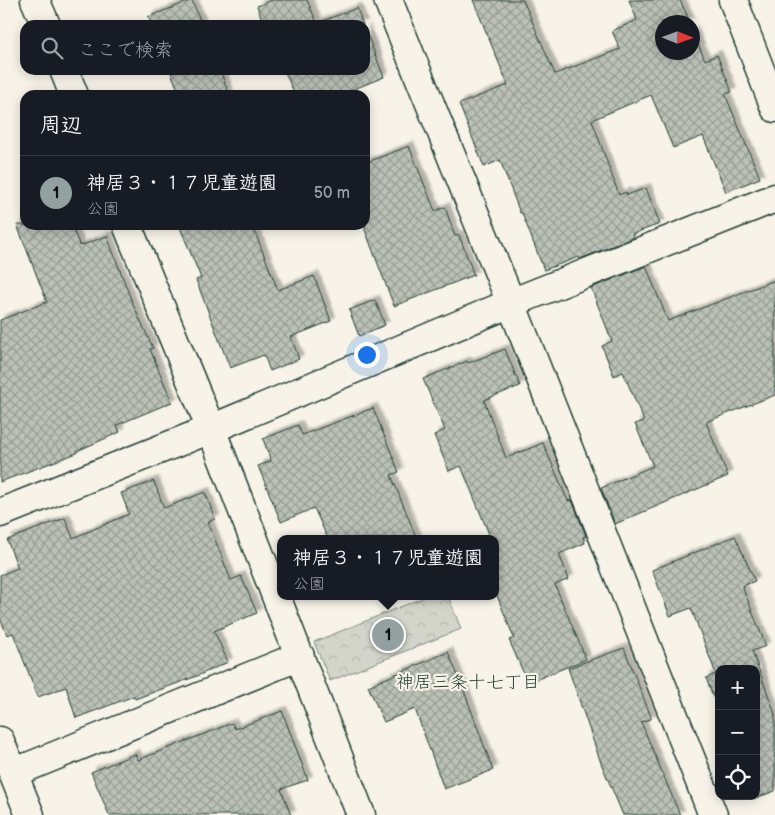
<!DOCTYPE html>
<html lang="ja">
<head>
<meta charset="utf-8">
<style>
  body { margin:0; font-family:"Balsamiq Sans","Klee One",sans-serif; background:#20242c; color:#f1f3f6 }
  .controls { position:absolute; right:15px; bottom:15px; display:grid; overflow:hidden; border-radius:10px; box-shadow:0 2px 12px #0003 }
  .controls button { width:45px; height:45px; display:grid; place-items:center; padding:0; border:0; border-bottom:1px solid #363941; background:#171b24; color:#f1f3f6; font:25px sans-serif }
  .compass { position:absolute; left:655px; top:15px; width:45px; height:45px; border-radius:50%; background:#171b24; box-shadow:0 2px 12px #0003; rotate:91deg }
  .you { position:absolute; left:366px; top:354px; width:18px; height:18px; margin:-12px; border:4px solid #fff; border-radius:50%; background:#1a73e8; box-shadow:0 0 0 8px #1a73e833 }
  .badge { display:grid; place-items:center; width:32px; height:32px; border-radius:50%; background:#92a19f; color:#111; font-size:16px; font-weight:700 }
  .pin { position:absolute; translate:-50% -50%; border:2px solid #fff; box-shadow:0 1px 5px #0006 }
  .popup { position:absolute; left:277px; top:535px; width:222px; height:65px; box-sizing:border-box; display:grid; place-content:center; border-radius:10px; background:#171b24; filter:drop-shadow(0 1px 4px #0005); font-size:16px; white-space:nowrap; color:#9ea1a6 }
  .popup b { font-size:19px; color:#f1f3f6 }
  .popup::after { content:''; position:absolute; left:50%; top:100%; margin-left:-10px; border:10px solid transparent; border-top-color:#171b24 }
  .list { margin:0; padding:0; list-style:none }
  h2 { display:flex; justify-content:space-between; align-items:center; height:65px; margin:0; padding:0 20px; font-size:21px }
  h2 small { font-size:16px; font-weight:400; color:#9ea1a6 }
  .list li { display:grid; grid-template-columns:32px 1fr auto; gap:15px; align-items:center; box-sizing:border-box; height:75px; padding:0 20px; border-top:1px solid #363941 }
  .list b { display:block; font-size:19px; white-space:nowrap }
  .list p { margin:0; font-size:16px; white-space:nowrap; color:#9ea1a6 }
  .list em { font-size:16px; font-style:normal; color:#9ea1a6 }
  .icon { flex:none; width:28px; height:28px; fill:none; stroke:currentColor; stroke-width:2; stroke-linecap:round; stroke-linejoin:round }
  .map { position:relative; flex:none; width:775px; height:815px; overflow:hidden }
  .search { position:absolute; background:#171b24; box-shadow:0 2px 12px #0003; left:20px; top:20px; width:350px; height:55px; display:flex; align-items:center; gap:12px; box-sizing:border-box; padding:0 18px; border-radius:15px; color:#9ea1a6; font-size:19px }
  .panel { position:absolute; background:#171b24; box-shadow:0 2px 12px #0003; left:20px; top:90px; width:350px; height:140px; border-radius:15px }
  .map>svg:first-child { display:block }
  .park { fill:url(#park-crowns); stroke:#79897f }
  .building { fill:url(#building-cross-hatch); stroke:#1f3d34; filter:url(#shadow) }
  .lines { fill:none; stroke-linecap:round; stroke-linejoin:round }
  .street-casing { stroke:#1f3d34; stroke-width:31 }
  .street { stroke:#f7f3e8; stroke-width:28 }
  .labels { text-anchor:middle; stroke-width:4.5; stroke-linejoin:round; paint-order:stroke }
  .neighbourhood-label { font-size:18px; fill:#1f3d34; stroke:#f7f3e8 }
</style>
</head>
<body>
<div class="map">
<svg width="775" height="815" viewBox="0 0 775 815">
  <defs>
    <pattern id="park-crowns" width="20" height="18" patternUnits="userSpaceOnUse" patternTransform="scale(1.25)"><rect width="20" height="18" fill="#d3d5ca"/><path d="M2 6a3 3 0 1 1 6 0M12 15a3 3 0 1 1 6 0" fill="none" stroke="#b5b8ae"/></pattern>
    <pattern id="building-cross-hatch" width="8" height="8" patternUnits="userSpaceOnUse" patternTransform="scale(1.25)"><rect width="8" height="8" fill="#bbc1b6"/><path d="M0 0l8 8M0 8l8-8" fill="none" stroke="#979e95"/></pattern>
    <filter id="shadow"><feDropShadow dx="4.5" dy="-4.5" stdDeviation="1" flood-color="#0004"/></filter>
  </defs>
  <rect width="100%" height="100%" fill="#f7f3e8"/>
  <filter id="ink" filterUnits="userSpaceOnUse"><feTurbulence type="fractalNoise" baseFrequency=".02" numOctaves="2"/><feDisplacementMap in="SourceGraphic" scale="10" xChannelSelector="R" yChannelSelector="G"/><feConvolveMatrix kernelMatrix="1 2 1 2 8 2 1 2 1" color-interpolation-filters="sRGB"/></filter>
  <g filter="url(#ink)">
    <path class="park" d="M 427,596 L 448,596 L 461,629 L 330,681 L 314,642 Z"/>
    <path class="building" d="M 192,0 L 202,25 L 152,25 L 148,17 Z
      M 272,0 L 307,0 L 317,23 L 357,8 L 363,25 L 264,25 L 257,6 Z
      M 473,0 L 523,0 L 555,74 L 620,49 L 612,31 L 637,20 L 629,0 L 680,0 L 690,22 L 662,22 L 662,52 L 692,52 L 692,30 L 705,60 L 717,55 L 732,92 L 725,94 L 760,178 L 726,192 L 703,136 L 673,148 L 651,95 L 592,120 L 619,195 L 626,192 L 627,195 L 646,188 L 660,224 L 632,234 L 634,237 L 580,259 L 579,257 L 544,270 L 522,213 L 520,213 L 500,160 L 484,167 L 459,104 L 508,85 Z
      M 365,29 L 384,77 L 339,95 L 295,95 L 284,70 L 365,70 Z
      M 170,70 L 220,70 L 229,95 L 180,95 Z
      M 409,146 L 435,211 L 445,207 L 455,236 L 459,235 L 474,275 L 394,306 L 365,230 L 365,163 Z
      M 17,225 L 71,225 L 80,246 L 107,236 L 132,302 L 153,348 L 150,349 L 172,402 L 117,425 L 120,432 L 77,451 L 77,453 L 0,482 L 0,320 L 47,302 Z
      M 179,225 L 252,225 L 278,290 L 314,276 L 331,321 L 291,337 L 299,359 L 270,371 L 264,355 L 230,368 L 196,280 L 201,278 Z
      M 646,266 L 668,321 L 775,280 L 775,395 L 706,422 L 728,476 L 615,524 L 601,488 L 653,466 L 635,424 L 644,421 L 623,372 L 614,376 L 602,346 L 612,341 L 591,288 Z
      M 375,300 L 385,325 L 359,336 L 349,310 Z
      M 505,349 L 520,386 L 484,400 L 506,458 L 543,443 L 568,501 L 572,500 L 586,536 L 583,537 L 585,543 L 559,554 L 569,579 L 555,585 L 586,659 L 528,683 L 509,640 L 514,638 L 496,593 L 496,539 L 491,539 L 461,466 L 449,471 L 434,435 L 445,430 L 423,379 L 467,361 L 468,363 Z
      M 373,408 L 399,472 L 391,475 L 417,539 L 328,539 L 314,508 L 281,522 L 258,466 L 271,461 L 263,439 L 298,425 L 302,435 Z
      M 154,481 L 164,508 L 205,492 L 215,519 L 208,522 L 231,580 L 241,576 L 257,613 L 214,631 L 228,662 L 197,676 L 135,699 L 134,696 L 76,718 L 66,687 L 38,697 L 13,633 L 7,635 L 0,618 L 0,575 L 18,568 L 7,540 L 65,518 L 73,538 L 129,514 L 121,493 Z
      M 735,536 L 755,581 L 742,586 L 766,646 L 752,651 L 775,714 L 775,791 L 753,799 L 751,796 L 756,796 L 756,669 L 719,669 L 719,712 L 706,678 L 716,674 L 691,608 L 670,616 L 652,570 Z
      M 624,648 L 651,717 L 651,719 L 641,722 L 680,815 L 623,815 L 601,763 L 568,668 Z
      M 448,652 L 463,688 L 493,770 L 444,789 L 415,709 L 384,722 L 368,686 Z
      M 282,711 L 308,780 L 281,789 L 291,815 L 109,815 L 91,772 L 135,754 L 138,760 L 232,723 L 235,729 Z"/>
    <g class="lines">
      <g class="street-casing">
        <path id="street" d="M 35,0 L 46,25
          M 388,0 L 511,303 L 713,815
          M 733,0 L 775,108
          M 64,70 L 74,95
          M 127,225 L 211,429 L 361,815
          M 0,513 L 211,429 L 511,303 L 775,198
          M 0,741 L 30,815
          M 13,773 L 300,656"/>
      </g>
      <use href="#street" class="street"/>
    </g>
  </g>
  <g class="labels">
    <g class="neighbourhood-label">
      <text x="468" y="688">神居三条十七丁目</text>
    </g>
  </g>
</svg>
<div class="controls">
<button>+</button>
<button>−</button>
<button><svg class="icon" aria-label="locate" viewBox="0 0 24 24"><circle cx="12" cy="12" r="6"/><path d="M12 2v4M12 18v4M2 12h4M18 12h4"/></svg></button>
</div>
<svg class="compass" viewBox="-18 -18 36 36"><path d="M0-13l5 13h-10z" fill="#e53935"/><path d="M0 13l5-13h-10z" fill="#9ea1a6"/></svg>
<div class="you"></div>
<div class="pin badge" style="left:388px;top:635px">1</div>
<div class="popup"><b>神居３・１７児童遊園</b>公園</div>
<div class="search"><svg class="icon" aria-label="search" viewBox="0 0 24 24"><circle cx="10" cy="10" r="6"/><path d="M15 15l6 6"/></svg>ここで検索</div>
<section class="panel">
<h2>周辺<small></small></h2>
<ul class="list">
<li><span class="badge">1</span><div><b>神居３・１７児童遊園</b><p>公園</p></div><em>50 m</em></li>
</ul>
</section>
</div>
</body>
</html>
